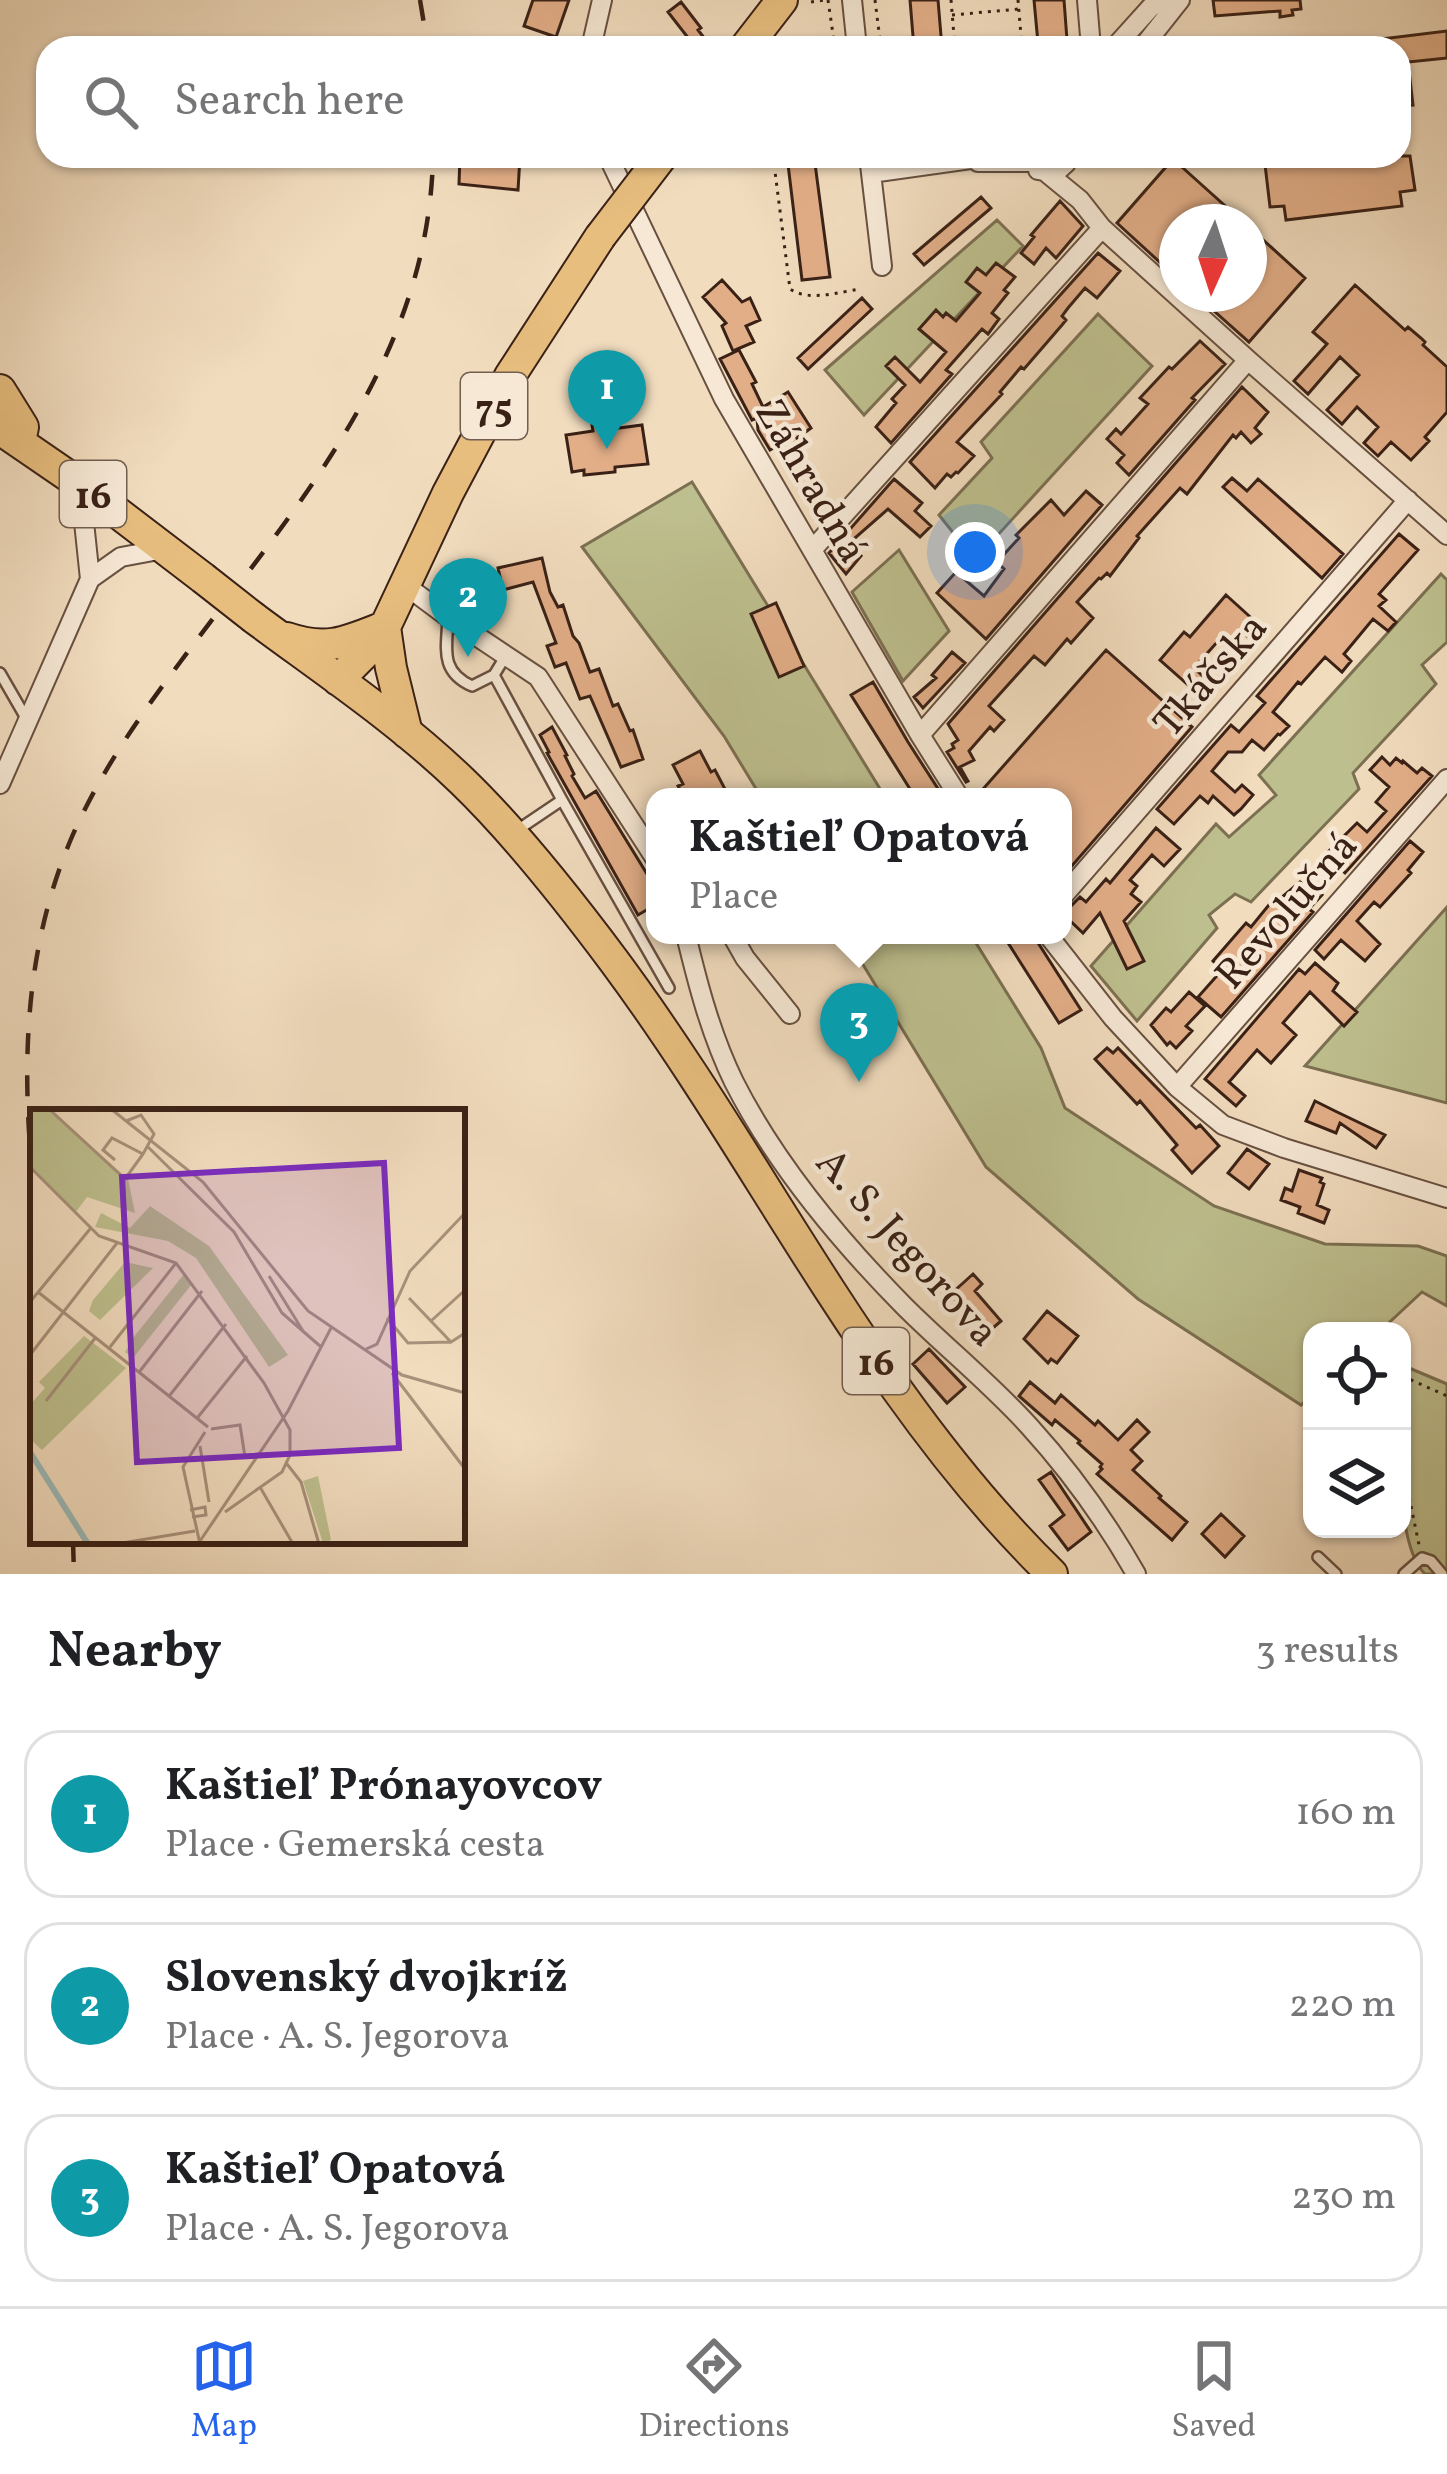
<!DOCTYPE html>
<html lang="en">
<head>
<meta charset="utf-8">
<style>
  body { margin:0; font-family:Vollkorn,serif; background:#f6f6f6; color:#202124 }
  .controls { position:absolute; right:36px; bottom:36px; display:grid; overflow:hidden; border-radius:24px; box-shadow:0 3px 9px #0004 }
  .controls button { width:108px; height:108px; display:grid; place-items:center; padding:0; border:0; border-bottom:3px solid #e0e0e0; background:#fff; color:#202124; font:60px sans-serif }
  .compass { position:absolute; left:1159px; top:204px; width:108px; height:108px; border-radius:50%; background:#fff; box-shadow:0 3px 9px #0004; rotate:183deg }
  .you { position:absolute; left:975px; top:552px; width:42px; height:42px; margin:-30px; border:9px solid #fff; border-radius:50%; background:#1a73e8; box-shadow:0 0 0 18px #1a73e833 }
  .badge { display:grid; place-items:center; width:78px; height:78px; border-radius:50%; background:#2563eb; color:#fff; font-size:39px; font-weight:700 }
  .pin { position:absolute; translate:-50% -99px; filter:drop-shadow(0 3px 6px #0008) }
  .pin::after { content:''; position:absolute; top:63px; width:42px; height:36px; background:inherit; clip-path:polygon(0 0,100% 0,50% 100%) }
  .popup { position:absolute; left:646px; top:788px; width:426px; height:156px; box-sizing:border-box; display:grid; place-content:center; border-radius:24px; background:#fff; filter:drop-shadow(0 3px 9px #0005); font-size:39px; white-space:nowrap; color:#757577 }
  .popup b { font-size:45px; color:#202124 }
  .popup::after { content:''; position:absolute; left:50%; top:100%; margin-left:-24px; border:24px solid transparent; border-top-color:#fff }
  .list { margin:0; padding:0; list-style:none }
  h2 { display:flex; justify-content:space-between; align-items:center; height:156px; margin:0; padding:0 48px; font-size:51px }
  h2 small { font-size:39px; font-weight:400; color:#757577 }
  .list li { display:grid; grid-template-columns:78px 1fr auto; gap:36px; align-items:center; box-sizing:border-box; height:168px; margin:0 24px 24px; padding:0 24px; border:3px solid #e0e0e0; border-radius:36px }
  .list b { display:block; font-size:45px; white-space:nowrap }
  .list p { margin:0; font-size:39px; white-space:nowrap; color:#757577 }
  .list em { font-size:39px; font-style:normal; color:#757577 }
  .icon { flex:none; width:66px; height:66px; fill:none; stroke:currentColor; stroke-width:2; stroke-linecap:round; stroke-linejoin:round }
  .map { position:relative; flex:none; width:1447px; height:1574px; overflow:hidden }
  .search { position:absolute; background:#fff; box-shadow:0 3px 9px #0004; left:36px; right:36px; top:36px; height:132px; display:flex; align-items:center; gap:30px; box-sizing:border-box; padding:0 42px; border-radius:36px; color:#757577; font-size:45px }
  .sheet { height:732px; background:#fff }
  nav { display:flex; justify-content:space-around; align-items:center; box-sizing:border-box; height:168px; border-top:3px solid #e0e0e0; background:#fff; font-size:33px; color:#757577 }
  nav a { display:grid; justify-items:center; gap:6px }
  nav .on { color:#2563eb }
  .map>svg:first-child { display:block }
  .green { fill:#bebf8e; stroke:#7c7052; stroke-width:3 }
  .building { fill:#e2ae88; stroke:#3a2116; stroke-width:3 }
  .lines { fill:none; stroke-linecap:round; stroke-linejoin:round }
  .lane-casing { stroke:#685040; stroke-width:14 }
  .street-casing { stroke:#685040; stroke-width:22 }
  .primary-casing { stroke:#3a2116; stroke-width:34 }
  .path { stroke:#3a2116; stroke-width:3; stroke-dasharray:3 6; stroke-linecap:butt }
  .lane { stroke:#f6e8d5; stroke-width:9 }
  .street { stroke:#f6e8d5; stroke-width:18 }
  .primary { stroke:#e8be7f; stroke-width:30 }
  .rail { stroke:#3a2116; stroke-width:4.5; stroke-dasharray:21 21; stroke-linecap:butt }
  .primary-bridge-casing { stroke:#3a2116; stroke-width:34; stroke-linecap:butt }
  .primary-bridge { stroke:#e8be7f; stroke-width:30 }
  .labels { text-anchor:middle; stroke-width:9; stroke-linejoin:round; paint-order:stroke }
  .shield { fill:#f6e8d5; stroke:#725d4f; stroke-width:3 }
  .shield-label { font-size:39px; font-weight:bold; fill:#3a2116 }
  .street-label { font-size:42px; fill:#3a2116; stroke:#f6e8d5 }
  .inset-river { fill:none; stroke:#9bbab7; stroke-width:6 }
  .inset-road { fill:none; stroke:#a8917b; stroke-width:3 }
  .view { fill:#7b2cbf; fill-opacity:0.15; stroke:#7b2cbf; stroke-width:6 }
  .inset-edge { fill:none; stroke:#3a2116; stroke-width:6 }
</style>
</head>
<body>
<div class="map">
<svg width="1447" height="1574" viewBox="0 0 1447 1574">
  <rect width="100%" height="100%" fill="#f1dcbe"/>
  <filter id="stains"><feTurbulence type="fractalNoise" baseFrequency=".00167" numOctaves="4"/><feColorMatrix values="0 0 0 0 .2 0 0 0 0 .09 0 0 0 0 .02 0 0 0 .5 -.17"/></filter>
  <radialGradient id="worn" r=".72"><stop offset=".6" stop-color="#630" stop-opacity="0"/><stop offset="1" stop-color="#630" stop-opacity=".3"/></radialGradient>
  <path class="green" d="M 997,220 L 1023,246 L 864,415 L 825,370 Z
    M 1098,314 L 1152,366 L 975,560 L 939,515 L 992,458 L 981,442 Z
    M 692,482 L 885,797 L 761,797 L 724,736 L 582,547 Z
    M 899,550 L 949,631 L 903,681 L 852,592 Z
    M 1441,574 L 1447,580 L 1447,642 L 1422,665 L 1436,684 L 1353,773 L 1359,789 L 1251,902 L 1235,894 L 1209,915 L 1217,928 L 1137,1021 L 1091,966 L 1216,824 L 1229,837 L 1276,795 L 1259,775 Z
    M 1447,907 L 1447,1103 L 1305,1066 Z
    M 845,935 L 971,935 L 1041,1048 L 1065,1108 L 1214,1206 L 1325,1244 L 1418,1246 L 1447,1256 L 1447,1306 L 1422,1292 L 1380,1331 L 1312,1331 L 1312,1395 L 1301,1405 L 1138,1299 L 986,1167 Z
    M 1402,1365 L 1447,1384 L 1447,1574 L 1425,1574 C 1391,1541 1402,1414 1402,1365 Z"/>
  <path class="building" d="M 533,0 L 569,0 L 556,37 L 524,26 Z
    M 910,0 L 938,0 L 942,48 L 914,48 Z
    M 1034,0 L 1064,0 L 1067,40 L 1038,43 Z
    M 1213,0 L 1300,0 L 1301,9 L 1292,10 L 1293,15 L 1280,17 L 1280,11 L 1215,16 Z
    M 681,2 L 701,28 L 698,30 L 712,48 L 696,48 L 668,12 Z
    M 1447,31 L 1447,58 L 1408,62 L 1413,105 L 1399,106 L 1399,48 L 1373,48 L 1373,40 Z
    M 460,156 L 520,157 L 518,190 L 459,184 Z
    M 787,156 L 814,156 L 830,277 L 802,280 Z
    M 1264,156 L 1410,156 L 1415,190 L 1400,192 L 1402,206 L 1286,220 L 1284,206 L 1270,207 Z
    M 1173,159 L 1243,222 L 1177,222 L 1177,278 L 1117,223 Z
    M 981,197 L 991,208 L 924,265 L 914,254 Z
    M 1060,201 L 1083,226 L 1056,258 L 1046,248 L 1034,264 L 1021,253 L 1034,237 L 1031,235 Z
    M 1249,227 L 1305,278 L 1249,342 L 1195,294 L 1249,294 Z
    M 1098,253 L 1120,271 L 1097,298 L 1085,288 L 1068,308 L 1062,316 L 1066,320 L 1062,325 L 1024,369 L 1021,367 L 1000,392 L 1002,394 L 957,442 L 974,456 L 958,473 L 956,472 L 951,477 L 947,474 L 935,488 L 910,462 Z
    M 996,263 L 1015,277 L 1004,290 L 1008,293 L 992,313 L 999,319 L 988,334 L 982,329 L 946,370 L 952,374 L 891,443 L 876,427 L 896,403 L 892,399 L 905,385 L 886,366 L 895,357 L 920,382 L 946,352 L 919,329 L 936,310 L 943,317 L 946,313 L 956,321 L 980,293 L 966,282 L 977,268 L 986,275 Z
    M 722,280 L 742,302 L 750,298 L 760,320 L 746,326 L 754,342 L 733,351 L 722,326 L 726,323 L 703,297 Z
    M 1355,285 L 1405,330 L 1408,327 L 1421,338 L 1425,342 L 1423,345 L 1447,367 L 1447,412 L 1425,437 L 1429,441 L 1411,460 L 1391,442 L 1378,456 L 1364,443 L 1378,427 L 1357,407 L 1342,424 L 1327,410 L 1359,375 L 1340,357 L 1308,394 L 1294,381 L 1327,344 L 1313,332 Z
    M 862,298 L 872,309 L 808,369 L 798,358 Z
    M 1200,341 L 1225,364 L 1192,398 L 1195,400 L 1129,475 L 1117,463 L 1124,455 L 1107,439 L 1116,429 L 1121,434 L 1148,404 L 1140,398 L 1169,367 L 1172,369 Z
    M 739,350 L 756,382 L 752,384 L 763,407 L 788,392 L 811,428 L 797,438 L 804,453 L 793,459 L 784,442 L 770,450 L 758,430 L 757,418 L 752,420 L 720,359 Z
    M 1242,387 L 1268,412 L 1255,428 L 1261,434 L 1251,443 L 1241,432 L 1236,438 L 1233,435 L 1187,494 L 1180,488 L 1137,536 L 1139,538 L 1110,576 L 1107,573 L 1101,579 L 1099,578 L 1077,602 L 1093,618 L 1071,643 L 1067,639 L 1045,665 L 1034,656 L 989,706 L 1004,720 L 994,731 L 990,727 L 969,751 L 974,760 L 960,767 L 968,781 L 966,782 L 947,752 L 954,748 L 952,744 L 958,740 L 948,724 Z
    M 618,421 L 619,428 L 642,425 L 648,464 L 615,467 L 615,472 L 584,475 L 584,470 L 572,472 L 566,435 L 593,431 L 592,425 Z
    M 1232,478 L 1247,491 L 1258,479 L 1343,554 L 1322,578 L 1223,487 Z
    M 894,479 L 922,503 L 915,511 L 931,526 L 920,537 L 888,509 L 848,544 L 861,556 L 846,574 L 829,553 Z
    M 1086,491 L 1102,505 L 986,639 L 937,593 L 956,572 L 984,596 L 1004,569 L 997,562 L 1019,538 L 1016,535 L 1051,500 L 1064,515 Z
    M 1399,534 L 1418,550 L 1379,594 L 1386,600 L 1379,606 L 1396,622 L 1388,631 L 1373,619 L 1344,654 L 1351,661 L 1342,672 L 1325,657 L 1301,684 L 1298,682 L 1273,712 L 1289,726 L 1280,735 L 1278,734 L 1264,750 L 1252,740 L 1242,752 L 1228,752 L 1212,771 L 1235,792 L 1242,785 L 1253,795 L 1241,809 L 1234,815 L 1213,796 L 1208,803 L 1200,796 L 1174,824 L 1157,809 L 1231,725 L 1239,732 L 1265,703 L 1257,696 Z
    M 542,558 L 550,592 L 558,607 L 563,605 L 573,636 L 579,643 L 590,672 L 599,669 L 613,706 L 618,704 L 630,731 L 633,730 L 643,759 L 621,767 L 590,696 L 580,699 L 566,663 L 555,667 L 547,646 L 556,643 L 533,582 L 503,590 L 498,568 Z
    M 1226,595 L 1258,624 L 1247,636 L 1240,630 L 1226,646 L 1219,640 L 1194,668 L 1207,680 L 1196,692 L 1160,660 L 1184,632 L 1190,637 Z
    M 776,603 L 804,666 L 779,677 L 751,614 Z
    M 1106,650 L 1192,727 L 1071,867 L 1063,860 L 1063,797 L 992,797 L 983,789 Z
    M 952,652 L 965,663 L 923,708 L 914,697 L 936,678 L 932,675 Z
    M 873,682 L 908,742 L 942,795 L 915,797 L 851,695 Z
    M 552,727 L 567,755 L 565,756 L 574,774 L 572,776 L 585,798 L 596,791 L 655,887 L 655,905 L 638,915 L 547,753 L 549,752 L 540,735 Z
    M 700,751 L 711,772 L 715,770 L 726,791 L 722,793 L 724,797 L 684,797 L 678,786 L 683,784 L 673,765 Z
    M 1382,757 L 1390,765 L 1396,758 L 1402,763 L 1403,761 L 1417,773 L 1422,768 L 1432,776 L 1345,873 L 1325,855 L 1357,823 L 1367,832 L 1386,811 L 1376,802 L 1389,787 L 1370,770 Z
    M 1156,828 L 1180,849 L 1164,866 L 1152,855 L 1130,880 L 1137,886 L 1131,894 L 1141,902 L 1124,921 L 1144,961 L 1127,969 L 1100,913 L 1083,933 L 1063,914 L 1080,897 L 1086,902 L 1106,879 L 1110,883 Z
    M 1410,841 L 1423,852 L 1408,870 L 1411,873 L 1380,907 L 1374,902 L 1357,921 L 1380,944 L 1365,961 L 1341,940 L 1324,959 L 1315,950 Z
    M 1300,882 L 1309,889 L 1311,886 L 1322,895 L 1309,909 L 1313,912 L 1221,1017 L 1198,997 L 1222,970 L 1213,961 L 1246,923 L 1251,927 L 1277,895 L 1281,898 Z
    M 1003,935 L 1033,935 L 1081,1010 L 1059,1023 Z
    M 1315,963 L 1338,983 L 1333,991 L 1357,1012 L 1344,1026 L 1310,992 L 1283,1023 L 1296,1035 L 1271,1063 L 1257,1050 L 1229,1082 L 1245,1096 L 1236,1106 L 1205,1079 L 1299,969 L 1305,974 Z
    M 1189,992 L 1205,1006 L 1186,1026 L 1192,1031 L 1176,1048 L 1170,1042 L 1167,1045 L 1151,1025 L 1166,1008 L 1171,1012 Z
    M 1107,1048 L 1113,1053 L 1118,1048 L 1196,1128 L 1200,1125 L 1219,1146 L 1192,1173 L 1172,1150 L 1177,1145 L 1140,1101 L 1137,1104 L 1095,1059 Z
    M 1315,1101 L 1335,1111 L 1385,1135 L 1376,1148 L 1340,1123 L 1336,1133 L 1306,1121 Z
    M 1247,1149 L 1269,1164 L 1249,1189 L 1228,1173 Z
    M 1299,1170 L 1322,1178 L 1320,1182 L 1324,1184 L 1317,1205 L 1329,1210 L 1324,1223 L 1298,1213 L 1300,1207 L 1281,1200 L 1285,1188 L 1292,1191 Z
    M 973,1274 L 982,1284 L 975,1291 L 1001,1321 L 986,1334 L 968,1314 L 962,1313 L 956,1306 L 956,1301 L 951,1294 Z
    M 1047,1311 L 1078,1336 L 1057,1363 L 1051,1359 L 1048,1363 L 1024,1339 Z
    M 929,1349 L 965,1387 L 947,1403 L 913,1364 Z
    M 1030,1382 L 1055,1403 L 1061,1395 L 1095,1425 L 1098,1421 L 1118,1440 L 1137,1420 L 1149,1432 L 1131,1450 L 1142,1461 L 1133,1470 L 1161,1496 L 1159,1498 L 1187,1522 L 1172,1540 L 1097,1474 L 1102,1469 L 1100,1467 L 1102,1464 L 1078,1443 L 1080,1441 L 1055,1420 L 1052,1425 L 1019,1396 Z
    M 1051,1472 L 1091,1532 L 1068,1550 L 1050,1526 L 1064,1515 L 1039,1480 Z
    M 1221,1514 L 1244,1536 L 1225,1557 L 1202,1534 Z"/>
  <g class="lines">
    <g class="lane-casing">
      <path id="lane" d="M 448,617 C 447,648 439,671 472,686 L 494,675 L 505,657
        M 0,673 L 26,718
        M 494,675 L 562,800 L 669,988
        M 516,831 L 562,800
        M 1318,1557 L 1336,1574
        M 1404,1574 L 1422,1558 L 1431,1561 L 1442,1574"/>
    </g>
    <g class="street-casing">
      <path id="street" d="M 852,0 L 857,48
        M 1087,0 L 1091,48
        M 591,48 L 602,0
        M 1114,48 L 1151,7 L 1163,0
        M 1142,48 L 1180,0
        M 608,156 L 724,399 L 920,735 L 959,797
        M 869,156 L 871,173 L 992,156
        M 978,162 L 1031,162
        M 1038,170 L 1055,173 L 1066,163 L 1068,156
        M 871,173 L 882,266
        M 1047,173 L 1080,200 L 1102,228 L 1248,360 L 1447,535
        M 80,484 L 90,579
        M 812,550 L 1102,228
        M 405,585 L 448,617 L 538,677 L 655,858
        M 920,735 L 1248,360
        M 0,784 L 90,579 L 121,557 L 164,549
        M 1063,896 L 1408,500
        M 686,935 C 698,985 711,1035 734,1082 C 775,1163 841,1242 904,1306 C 945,1347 990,1383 1029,1426 C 1070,1471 1106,1521 1136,1574
        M 732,935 L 745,958 L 790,1014
        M 1048,935 L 1113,1018 L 1177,1087 L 1223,1125 L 1284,1148 L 1447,1198
        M 1177,1087 L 1447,779"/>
    </g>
    <g class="primary-casing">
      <path id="primary" d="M 745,48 L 782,0
        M 0,390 L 23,427 L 20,442
        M 0,429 L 80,484 L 203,578
        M 254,618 C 324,670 399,720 462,781 C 515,832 570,902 614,961 C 764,1163 870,1396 1052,1574
        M 385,627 L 391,668 L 407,733
        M 287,638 C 325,651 344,643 379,629
        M 338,680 L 372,646 L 385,627 L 448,493 L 510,376 L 600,237"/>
    </g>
    <path class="path" d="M 828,0 L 835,48
      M 875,0 L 881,48
      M 951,0 L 955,48
      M 1018,0 L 1022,48
      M 811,2 L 825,0
      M 952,15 L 1019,9
      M 773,156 L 790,289 C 809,302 839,292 860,289
      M 1402,1381 L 1409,1379 L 1447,1396
      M 1402,1462 L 1419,1545"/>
    <use href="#lane" class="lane"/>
    <use href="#street" class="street"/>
    <use href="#primary" class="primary"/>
    <path class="rail" d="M 420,0 L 428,48
      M 33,1180 C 21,1063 25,948 71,839 C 99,774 139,717 181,661 C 296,506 429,360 433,156
      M 73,1541 L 74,1574"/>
    <g class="primary-bridge-casing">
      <path id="primary-bridge" d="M 600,237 L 662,156
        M 203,578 L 254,618"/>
    </g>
    <use href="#primary-bridge" class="primary-bridge"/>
  </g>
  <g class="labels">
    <g class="shield">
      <rect x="461" y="373" width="66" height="66" rx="9"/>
      <rect x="60" y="461" width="66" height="66" rx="9"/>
      <rect x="843" y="1328" width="66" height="66" rx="9"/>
    </g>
    <g class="shield-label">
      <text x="494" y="420">75</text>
      <text x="93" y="508">16</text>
      <text x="876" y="1375">16</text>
    </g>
    <g class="street-label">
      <text transform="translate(813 480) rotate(60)" y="15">Záhradná</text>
      <text transform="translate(1209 674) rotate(-49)" y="15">Tkáčska</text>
      <text transform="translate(1285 909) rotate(-49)" y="15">Revolučná</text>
      <text transform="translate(909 1246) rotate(48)" y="15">A. S. Jegorova</text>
    </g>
  </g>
  <g transform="translate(30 1109)">
    <rect width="435" height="435" fill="#f1dcbe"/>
    <path d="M 0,0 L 20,0 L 98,70 L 105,104 L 57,88 L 45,104 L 0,59 ZM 120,97 L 179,137 L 258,246 L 239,258 L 166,149 L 138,132 L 65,118 L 71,104 L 100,119 ZM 95,153 L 123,159 L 70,211 L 59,202 L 63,191 ZM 154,165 L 162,175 L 103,249 L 95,243 L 103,229 ZM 54,227 L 96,259 L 12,341 L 0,330 L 0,296 L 15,279 L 9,273 ZM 288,367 L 301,431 L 293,434 L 273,372 Z" fill="#bebf8e"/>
    <path class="inset-river" d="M 0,343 L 58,435"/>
    <path class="inset-road" d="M 19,0 L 95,70 L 113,45M 81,0 L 173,73 L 278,202 L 372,266 L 435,284M 118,38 L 204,123 L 252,204 L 290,237M 85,51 L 73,41 L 82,29 L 113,45 L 124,25 L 111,6 L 96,12M 0,58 L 69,127 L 146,154 L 234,274 L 260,321 L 260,346 L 252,363 L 195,403M 239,167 L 273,222M 8,183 L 178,318M 379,189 L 421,233 L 435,224M 0,193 L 60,120M 357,209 L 378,234 L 421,233M 401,212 L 435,181M 80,238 L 146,154M 334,241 L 347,235 L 380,162 L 435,104M 0,246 L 87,134M 110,262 L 172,182M 362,264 L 435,360M 140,286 L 196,215M 16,292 L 66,228M 168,308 L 217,247M 181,320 L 210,316 L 215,348M 170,337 L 179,393M 257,355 L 271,373 L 289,435M 230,378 L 263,435M 160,401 L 175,398 L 176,406 L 162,408M 86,435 L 165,422M 168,435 L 258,302 L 301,219M 170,435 L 153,358 L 175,323"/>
    <path class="view" d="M 354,54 L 369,339 L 107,353 L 92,68 Z"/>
    <rect width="435" height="435" class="inset-edge"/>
  </g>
  <rect width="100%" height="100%" filter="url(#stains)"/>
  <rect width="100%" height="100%" fill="url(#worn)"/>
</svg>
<div class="controls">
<button><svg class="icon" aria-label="locate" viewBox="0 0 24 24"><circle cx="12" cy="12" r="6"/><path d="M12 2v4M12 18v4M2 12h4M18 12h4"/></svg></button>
<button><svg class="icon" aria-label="layers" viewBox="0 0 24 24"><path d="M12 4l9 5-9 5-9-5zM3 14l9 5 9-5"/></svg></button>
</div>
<svg class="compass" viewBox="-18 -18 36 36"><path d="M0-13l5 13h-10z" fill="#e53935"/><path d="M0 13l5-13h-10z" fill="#757577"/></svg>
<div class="you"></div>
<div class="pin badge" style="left:607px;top:449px;background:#0f9aa8">1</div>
<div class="pin badge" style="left:468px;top:657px;background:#0f9aa8">2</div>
<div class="pin badge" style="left:859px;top:1082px;background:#0f9aa8">3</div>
<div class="popup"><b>Kaštieľ Opatová</b>Place</div>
<div class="search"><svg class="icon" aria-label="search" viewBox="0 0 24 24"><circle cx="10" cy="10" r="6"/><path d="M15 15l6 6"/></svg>Search here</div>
</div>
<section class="sheet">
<h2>Nearby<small>3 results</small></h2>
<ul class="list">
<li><span class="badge" style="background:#0f9aa8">1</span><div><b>Kaštieľ Prónayovcov</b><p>Place · Gemerská cesta</p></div><em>160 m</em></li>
<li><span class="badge" style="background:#0f9aa8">2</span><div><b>Slovenský dvojkríž</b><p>Place · A. S. Jegorova</p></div><em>220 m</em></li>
<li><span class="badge" style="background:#0f9aa8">3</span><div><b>Kaštieľ Opatová</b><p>Place · A. S. Jegorova</p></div><em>230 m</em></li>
</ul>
</section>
<nav>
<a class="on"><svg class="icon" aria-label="map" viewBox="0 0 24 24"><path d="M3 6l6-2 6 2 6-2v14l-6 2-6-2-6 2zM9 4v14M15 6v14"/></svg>Map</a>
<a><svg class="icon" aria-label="directions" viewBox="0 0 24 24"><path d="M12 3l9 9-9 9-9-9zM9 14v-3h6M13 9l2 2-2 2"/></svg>Directions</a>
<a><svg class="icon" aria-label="saved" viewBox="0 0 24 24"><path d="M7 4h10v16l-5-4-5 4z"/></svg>Saved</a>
</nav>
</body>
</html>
